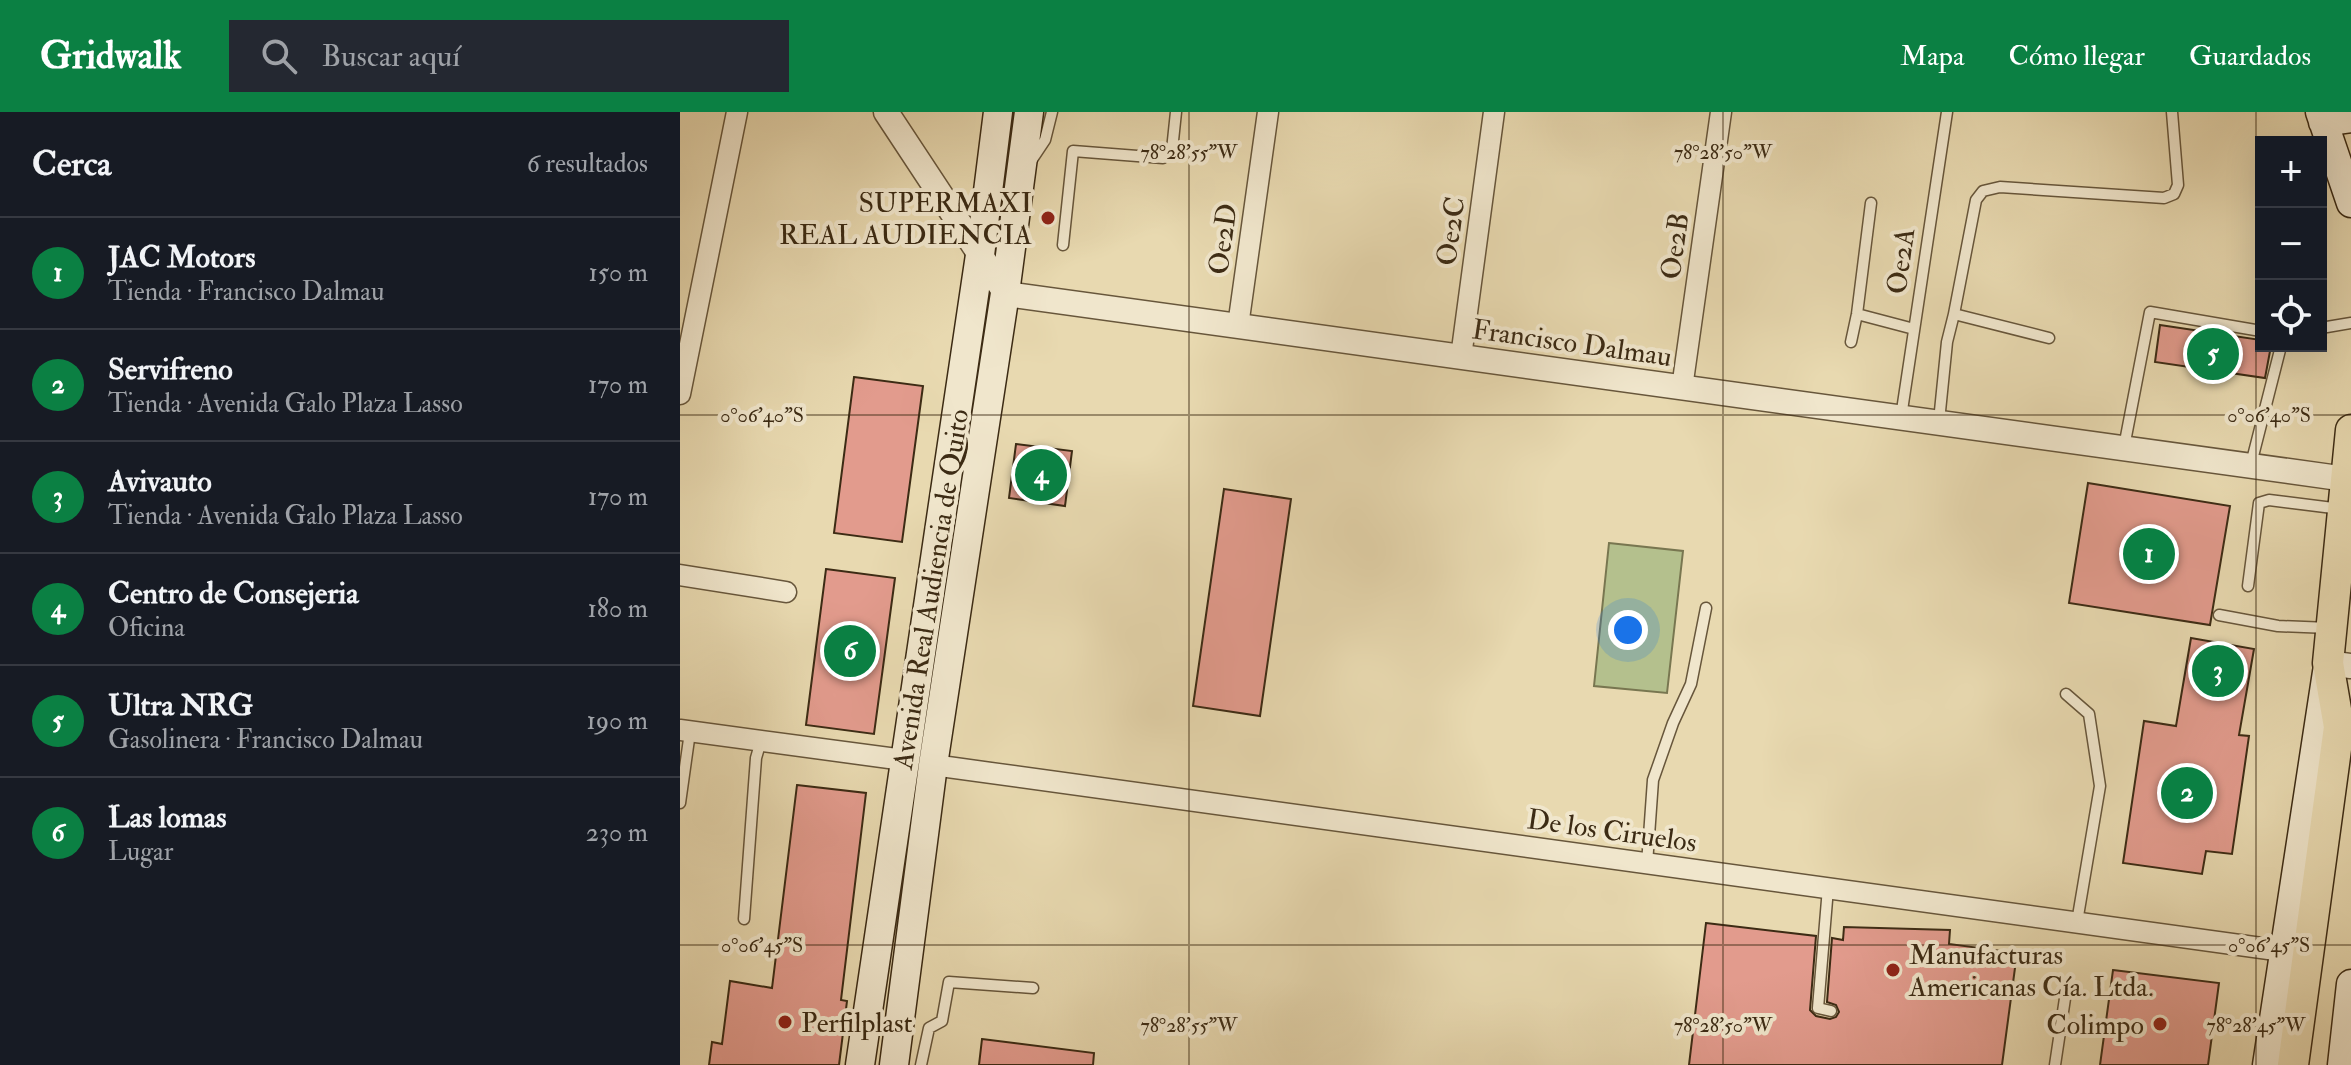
<!DOCTYPE html>
<html lang="es">
<head>
<meta charset="utf-8">
<style>
  body { margin:0; font-family:"IM FELL Double Pica",serif; background:#242831; color:#f1f3f6 }
  .controls { position:absolute; right:24px; top:24px; display:grid; overflow:hidden; border-radius:0px; box-shadow:0 8px 32px #0002 }
  .controls button { width:72px; height:72px; display:grid; place-items:center; padding:0; border:0; border-bottom:2px solid #363941; background:#171b24; color:#f1f3f6; font:40px sans-serif }
  .you { position:absolute; left:948px; top:518px; width:28px; height:28px; margin:-20px; border:6px solid #fff; border-radius:50%; background:#1a73e8; box-shadow:0 0 0 12px #1a73e833 }
  .badge { display:grid; place-items:center; width:52px; height:52px; border-radius:50%; background:#0b8043; color:#fff; font-size:26px; font-weight:700 }
  .pin { position:absolute; translate:-50% -50%; border:4px solid #fff; box-shadow:0 2px 8px #0006 }
  .list { margin:0; padding:0; list-style:none }
  h2 { display:flex; justify-content:space-between; align-items:center; height:104px; margin:0; padding:0 32px; font-size:34px }
  h2 small { font-size:26px; font-weight:400; color:#9ea1a6 }
  .list li { display:grid; grid-template-columns:52px 1fr auto; gap:24px; align-items:center; box-sizing:border-box; height:112px; padding:0 32px; border-top:2px solid #363941 }
  .list b { display:block; font-size:30px; white-space:nowrap }
  .list p { margin:0; font-size:26px; white-space:nowrap; color:#9ea1a6 }
  .list em { font-size:26px; font-style:normal; color:#9ea1a6 }
  .icon { flex:none; width:44px; height:44px; fill:none; stroke:currentColor; stroke-width:2; stroke-linecap:round; stroke-linejoin:round }
  .map { position:relative; flex:none; width:1671px; height:953px; overflow:hidden }
  header { display:flex; align-items:center; gap:48px; box-sizing:border-box; height:112px; padding:0 40px; background:#0b8043; color:#fff }
  header strong { font-size:38px }
  nav { display:flex; gap:44px; margin-inline-start:auto; font-size:28px }
  .search { width:560px; height:72px; background:#242831; display:flex; align-items:center; gap:20px; box-sizing:border-box; padding:0 28px; border-radius:0px; color:#9ea1a6; font-size:30px }
  main { display:flex }
  aside { flex:1; background:#171b24 }
  .map>svg:first-child { display:block }
  .green { fill:#b4c08d; stroke:#787650; stroke-width:2 }
  .building { fill:#e29b8d; stroke:#3c2b14; stroke-width:2 }
  .lines { fill:none; stroke-linecap:round; stroke-linejoin:round }
  .service-casing { stroke:#67563b; stroke-width:13 }
  .minor-casing { stroke:#67563b; stroke-width:23 }
  .tertiary-casing { stroke:#67563b; stroke-width:27 }
  .secondary-casing { stroke:#3c2b14; stroke-width:31 }
  .primary-casing { stroke:#3c2b14; stroke-width:33 }
  .service { stroke:#f0e6cc; stroke-width:10 }
  .minor { stroke:#f0e6cc; stroke-width:20 }
  .tertiary { stroke:#f0e6cc; stroke-width:24 }
  .secondary { stroke:#f0e6cc; stroke-width:28 }
  .primary { stroke:#e8d9b0; stroke-width:30 }
  .ticks { fill:none; stroke:#3c2b14; stroke-width:2; stroke-opacity:0.45 }
  .poi-dot { fill:#8f2418; stroke:#f0e6cc; stroke-width:3 }
  .labels { text-anchor:middle; stroke-width:8; stroke-linejoin:round; paint-order:stroke }
  .poi-label { font-size:28px; fill:#3c2b14; stroke:#f0e6cc; text-anchor:end }
  .street-label { font-size:28px; fill:#3c2b14; stroke:#f0e6cc }
  .ticks-label { font-size:20px; text-anchor:middle; fill:#3c2b14; stroke:#f0e6cc; stroke-width:8; stroke-linejoin:round; paint-order:stroke }
</style>
</head>
<body>
<header>
<strong>Gridwalk</strong>
<div class="search"><svg class="icon" aria-label="search" viewBox="0 0 24 24"><circle cx="10" cy="10" r="6"/><path d="M15 15l6 6"/></svg>Buscar aquí</div>
<nav><a>Mapa</a><a>Cómo llegar</a><a>Guardados</a></nav>
</header>
<main>
<aside>
<h2>Cerca<small>6 resultados</small></h2>
<ul class="list">
<li><span class="badge">1</span><div><b>JAC Motors</b><p>Tienda · Francisco Dalmau</p></div><em>150 m</em></li>
<li><span class="badge">2</span><div><b>Servifreno</b><p>Tienda · Avenida Galo Plaza Lasso</p></div><em>170 m</em></li>
<li><span class="badge">3</span><div><b>Avivauto</b><p>Tienda · Avenida Galo Plaza Lasso</p></div><em>170 m</em></li>
<li><span class="badge">4</span><div><b>Centro de Consejeria</b><p>Oficina</p></div><em>180 m</em></li>
<li><span class="badge">5</span><div><b>Ultra NRG</b><p>Gasolinera · Francisco Dalmau</p></div><em>190 m</em></li>
<li><span class="badge">6</span><div><b>Las lomas</b><p>Lugar</p></div><em>230 m</em></li>
</ul>
</aside>
<div class="map">
<svg width="1671" height="953" viewBox="0 0 1671 953">
  <rect width="100%" height="100%" fill="#e8d9b0"/>
  <filter id="stains"><feTurbulence type="fractalNoise" baseFrequency=".0025" numOctaves="4"/><feColorMatrix values="0 0 0 0 .2 0 0 0 0 .09 0 0 0 0 .02 0 0 0 .5 -.17"/></filter>
  <radialGradient id="worn" r=".72"><stop offset=".6" stop-color="#630" stop-opacity="0"/><stop offset="1" stop-color="#630" stop-opacity=".3"/></radialGradient>
  <path class="green" d="M 929,431 L 1003,439 L 987,581 L 914,574 Z"/>
  <path class="building" d="M 1480,213 L 1581,228 L 1581,234 L 1591,234 L 1585,266 L 1475,250 Z
    M 174,265 L 243,274 L 222,430 L 154,421 Z
    M 336,332 L 392,339 L 385,394 L 329,386 Z
    M 1408,371 L 1550,394 L 1530,513 L 1389,491 Z
    M 544,377 L 611,387 L 580,604 L 513,594 Z
    M 146,457 L 215,466 L 194,622 L 126,613 Z
    M 1511,526 L 1574,537 L 1559,623 L 1569,624 L 1552,742 L 1526,739 L 1522,762 L 1443,751 L 1464,609 L 1496,614 Z
    M 117,673 L 186,681 L 161,888 L 167,889 L 159,953 L 29,953 L 32,930 L 42,932 L 50,869 L 92,876 Z
    M 1026,811 L 1136,824 L 1130,898 L 1136,904 L 1150,907 L 1156,905 L 1159,900 L 1156,893 L 1147,890 L 1152,826 L 1163,828 L 1164,815 L 1270,818 L 1269,832 L 1337,841 L 1322,953 L 1009,953 Z
    M 1433,858 L 1539,871 L 1528,953 L 1420,953 Z
    M 302,927 L 414,941 L 413,953 L 299,953 Z"/>
  <g class="lines">
    <g class="service-casing">
      <path id="service" d="M 351,49 L 365,28 L 372,0
        M 383,133 L 393,39 L 483,46 L 492,38 L 496,0
        M 1177,202 L 1234,217
        M 1274,202 L 1296,88 L 1303,79 L 1320,75 L 1484,86 L 1494,82 L 1498,73 L 1492,0
        M 1641,216 L 1671,211
        M 1171,230 L 1177,202 L 1191,91
        M 1221,305 L 1267,0
        M 1259,309 L 1267,230 L 1274,202 L 1369,226
        M 1444,335 L 1470,200 L 1581,219
        M 1571,352 L 1601,234
        M 1568,474 L 1579,391 L 1589,388 L 1661,397
        M 1539,503 L 1598,514 L 1649,516
        M 1386,582 L 1409,602 L 1420,674 L 1397,810
        M 0,691 L 10,620
        M 967,752 L 973,668 L 993,611 L 1011,572 L 1026,496
        M 1148,776 L 1138,896 L 1151,899
        M 64,807 L 76,646 L 81,629
        M 241,953 L 249,916 L 262,909 L 269,870 L 353,876
        M 1375,953 L 1387,873"/>
    </g>
    <g class="minor-casing">
      <path id="minor" d="M 558,214 L 588,0
        M 781,245 L 814,0
        M 1002,276 L 1041,0
        M 0,282 L 57,0
        M 0,463 L 106,480
        M 0,618 L 224,648
        M 253,653 L 1603,839"/>
    </g>
    <g class="tertiary-casing">
      <path id="tertiary" d="M 206,0 L 326,182 L 1666,367
        M 1648,551 L 1671,554"/>
    </g>
    <g class="secondary-casing">
      <path id="secondary" d="M 1640,0 L 1671,91
        M 1643,10 L 1671,6
        M 180,953 L 300,143 L 318,0
        M 214,953 L 253,653 L 325,181 L 349,0
        M 1587,953 L 1647,560
        M 1662,953 L 1671,872"/>
    </g>
    <g class="primary-casing">
      <path id="primary" d="M 1613,953 L 1659,615 L 1648,551 L 1671,318"/>
    </g>
    <use href="#service" class="service"/>
    <use href="#minor" class="minor"/>
    <use href="#tertiary" class="tertiary"/>
    <use href="#secondary" class="secondary"/>
    <use href="#primary" class="primary"/>
  </g>
  <path class="ticks" d="M 509,0 L 509,953M 1043,0 L 1043,953M 1576,0 L 1576,953M 0,303 L 1671,303M 0,833 L 1671,833"/>
  <g class="poi-dot">
    <circle cx="368" cy="106" r="8"/>
    <circle cx="1213" cy="858" r="8"/>
    <circle cx="105" cy="910" r="8"/>
    <circle cx="1480" cy="912" r="8"/>
  </g>
  <g class="labels">
    <g class="poi-label">
      <text x="352" y="100">SUPERMAXI<tspan x="352" dy="32">REAL AUDIENCIA</tspan></text>
      <text x="1229" y="852" text-anchor="start">Manufacturas<tspan x="1229" dy="32">Americanas Cía. Ltda.</tspan></text>
      <text x="121" y="920" text-anchor="start">Perfilplast</text>
      <text x="1464" y="922">Colimpo</text>
    </g>
    <g class="street-label">
      <text transform="translate(770 119) rotate(-82)" y="10">Oe2C</text>
      <text transform="translate(542 127) rotate(-82)" y="10">Oe2D</text>
      <text transform="translate(994 134) rotate(-82)" y="10">Oe2B</text>
      <text transform="translate(1220 149) rotate(-82)" y="10">Oe2A</text>
      <text transform="translate(892 230) rotate(8)" y="10">Francisco Dalmau</text>
      <text transform="translate(250 477) rotate(-81)" y="10">Avenida Real Audiencia de Quito</text>
      <text transform="translate(932 718) rotate(8)" y="10">De los Ciruelos</text>
    </g>
  </g>
  <g class="ticks-label">
    <text x="509" y="47">78°28'55"W</text>
    <text x="1043" y="47">78°28'50"W</text>
    <text x="82" y="310">0°06'40"S</text>
    <text x="1589" y="310">0°06'40"S</text>
    <text x="82" y="840">0°06'45"S</text>
    <text x="1589" y="840">0°06'45"S</text>
    <text x="509" y="920">78°28'55"W</text>
    <text x="1043" y="920">78°28'50"W</text>
    <text x="1576" y="920">78°28'45"W</text>
  </g>
  <rect width="100%" height="100%" filter="url(#stains)"/>
  <rect width="100%" height="100%" fill="url(#worn)"/>
</svg>
<div class="controls">
<button>+</button>
<button>−</button>
<button><svg class="icon" aria-label="locate" viewBox="0 0 24 24"><circle cx="12" cy="12" r="6"/><path d="M12 2v4M12 18v4M2 12h4M18 12h4"/></svg></button>
</div>
<div class="you"></div>
<div class="pin badge" style="left:1469px;top:442px">1</div>
<div class="pin badge" style="left:1507px;top:681px">2</div>
<div class="pin badge" style="left:1538px;top:559px">3</div>
<div class="pin badge" style="left:361px;top:363px">4</div>
<div class="pin badge" style="left:1533px;top:242px">5</div>
<div class="pin badge" style="left:170px;top:539px">6</div>
</div>
</main>
</body>
</html>
